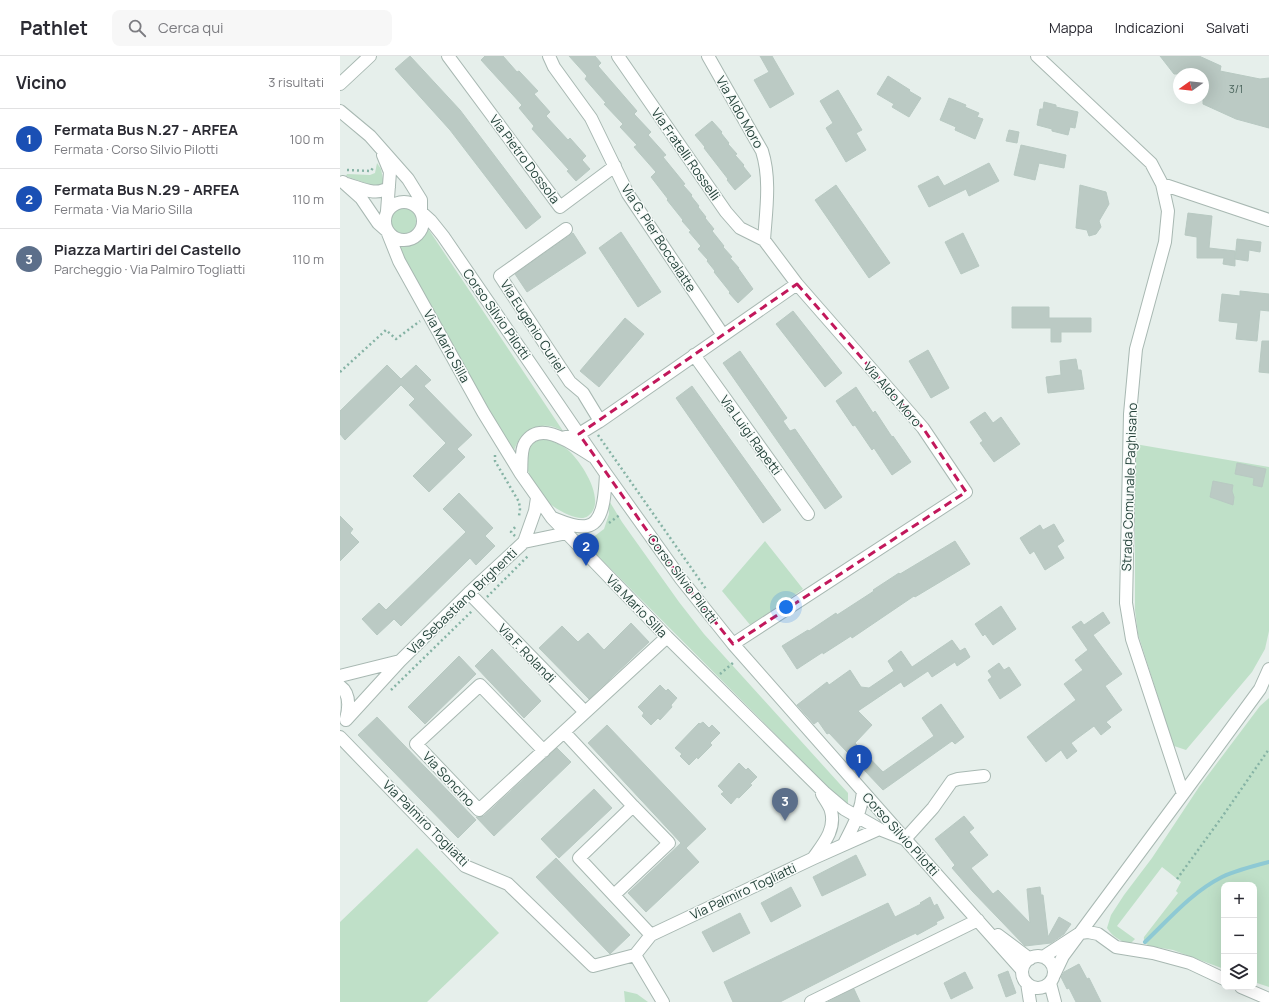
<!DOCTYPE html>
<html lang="it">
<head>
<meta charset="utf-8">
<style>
  body { margin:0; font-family:Manrope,sans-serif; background:#f7f7f7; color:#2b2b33 }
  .controls { position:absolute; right:12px; bottom:12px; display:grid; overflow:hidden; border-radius:8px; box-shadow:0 4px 16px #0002 }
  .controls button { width:36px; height:36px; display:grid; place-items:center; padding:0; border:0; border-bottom:1px solid #e1e1e2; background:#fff; color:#2b2b33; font:20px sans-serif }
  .compass { position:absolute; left:833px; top:12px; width:36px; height:36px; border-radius:50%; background:#fff; box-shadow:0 4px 16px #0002; rotate:255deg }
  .you { position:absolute; left:446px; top:551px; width:14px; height:14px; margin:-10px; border:3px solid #fff; border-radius:50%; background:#1a73e8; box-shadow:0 0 0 6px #1a73e833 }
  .badge { display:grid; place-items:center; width:26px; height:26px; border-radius:50%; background:#7c3aed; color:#fff; font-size:13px; font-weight:700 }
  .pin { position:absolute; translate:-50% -33px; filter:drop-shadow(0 1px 2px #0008) }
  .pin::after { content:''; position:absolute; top:21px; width:14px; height:12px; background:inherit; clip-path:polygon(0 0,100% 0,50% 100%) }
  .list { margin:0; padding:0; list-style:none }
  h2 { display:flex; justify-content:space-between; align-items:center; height:52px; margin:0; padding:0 16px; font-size:17px }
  h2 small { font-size:13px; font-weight:400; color:#7c7c81 }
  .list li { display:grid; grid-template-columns:26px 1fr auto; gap:12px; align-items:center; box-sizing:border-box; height:60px; padding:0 16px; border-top:1px solid #e1e1e2 }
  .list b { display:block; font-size:15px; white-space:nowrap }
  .list p { margin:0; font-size:13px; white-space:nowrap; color:#7c7c81 }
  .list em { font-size:13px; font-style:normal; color:#7c7c81 }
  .icon { flex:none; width:22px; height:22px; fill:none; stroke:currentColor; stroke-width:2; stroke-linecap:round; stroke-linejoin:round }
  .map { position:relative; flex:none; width:929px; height:946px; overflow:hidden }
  header { display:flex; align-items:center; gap:24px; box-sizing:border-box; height:56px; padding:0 20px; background:#fff; border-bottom:1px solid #e1e1e2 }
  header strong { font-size:19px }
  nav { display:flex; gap:22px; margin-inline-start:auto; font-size:14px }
  .search { width:280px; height:36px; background:#f7f7f7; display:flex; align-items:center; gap:10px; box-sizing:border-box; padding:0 14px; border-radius:8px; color:#7c7c81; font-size:15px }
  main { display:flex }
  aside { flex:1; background:#fff }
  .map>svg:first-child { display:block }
  .green { fill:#bfe0c8 }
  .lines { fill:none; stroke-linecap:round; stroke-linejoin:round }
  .stream { stroke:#8ec9d4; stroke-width:4 }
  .building { fill:#bbcac4; stroke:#b8c9c2 }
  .minor-casing { stroke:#a8b8b2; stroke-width:14 }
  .path { stroke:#86b3a5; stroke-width:2.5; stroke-dasharray:2 3; stroke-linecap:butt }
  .minor { stroke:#fff; stroke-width:12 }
  .marked { fill:none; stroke:#c2185b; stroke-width:3; stroke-dasharray:8 5; stroke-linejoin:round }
  .labels { text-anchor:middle; stroke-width:3; stroke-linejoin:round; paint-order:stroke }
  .number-label { font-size:11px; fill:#4a645c }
  .street-label { font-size:13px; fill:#24423a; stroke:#f7fbf9 }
</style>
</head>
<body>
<header>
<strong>Pathlet</strong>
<div class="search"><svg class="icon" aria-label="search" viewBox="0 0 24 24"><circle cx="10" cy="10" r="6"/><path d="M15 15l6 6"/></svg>Cerca qui</div>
<nav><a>Mappa</a><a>Indicazioni</a><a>Salvati</a></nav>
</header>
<main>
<aside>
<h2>Vicino<small>3 risultati</small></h2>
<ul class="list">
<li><span class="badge" style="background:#1a4fb4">1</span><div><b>Fermata Bus N.27 - ARFEA</b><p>Fermata · Corso Silvio Pilotti</p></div><em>100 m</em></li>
<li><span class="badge" style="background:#1a4fb4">2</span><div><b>Fermata Bus N.29 - ARFEA</b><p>Fermata · Via Mario Silla</p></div><em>110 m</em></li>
<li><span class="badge" style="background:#5c6f8a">3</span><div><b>Piazza Martiri del Castello</b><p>Parcheggio · Via Palmiro Togliatti</p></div><em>110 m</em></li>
</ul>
</aside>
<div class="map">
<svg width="929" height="946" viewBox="0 0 929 946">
  <rect width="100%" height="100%" fill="#e6efeb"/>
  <path class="green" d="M 37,107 L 41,113 L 44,128 L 36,131 L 6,120 L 7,118 L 30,119 L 35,117 Z
    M48 165a14 14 0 1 1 28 0a14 14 0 1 1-28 0Z
    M 87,171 L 223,375 C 201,362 179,374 173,398 L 56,190 C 72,188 82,188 87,171 Z
    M 206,383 C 214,386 222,389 228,394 C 241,405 268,446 248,460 C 239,467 218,454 210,448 C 201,441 193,428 189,418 C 186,410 187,402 187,394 C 193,386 197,384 206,383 Z
    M 795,388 L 929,411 L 929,575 L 925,593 L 912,616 L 846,694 L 834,690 L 832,685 L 798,578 L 795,554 Z
    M 268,443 L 282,466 L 339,546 L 364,578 L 508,737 L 508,751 L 249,491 L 248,485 L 264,473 L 269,458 Z
    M 425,485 L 463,533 L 411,570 L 382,535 Z
    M 929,642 L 929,931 L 914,926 L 914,829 L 884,829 L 884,913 L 833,894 L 810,890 C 807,889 803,886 804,881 L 838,837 L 836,835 L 841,826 L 822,811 L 777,870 L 795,883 L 790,888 C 780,885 773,881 767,872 L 771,859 L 784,839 L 812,802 L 859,731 L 920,650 Z
    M 77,792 L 159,877 L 87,946 L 0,946 L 0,866 Z
    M 284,935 L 297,938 L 308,946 L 285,946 Z"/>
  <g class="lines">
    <path class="stream" d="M 805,886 C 829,863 852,836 882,821 C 897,814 913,810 929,806"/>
  </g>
  <path class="building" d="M 70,0 L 120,54 L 201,161 L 186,173 L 110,74 L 55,13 Z
    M 145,0 L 163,0 L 177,16 L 179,15 L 198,35 L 194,38 L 210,56 L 206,60 L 228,84 L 230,82 L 246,100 L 242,104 L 250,113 L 236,125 L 227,115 L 229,114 L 192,73 L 194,70 L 179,52 L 182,49 L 141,4 Z
    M 229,0 L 255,0 L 261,7 L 258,10 L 297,55 L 294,58 L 311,76 L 308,79 L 326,99 L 323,101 L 345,128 L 343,129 L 352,139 L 351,140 L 359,150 L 358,151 L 366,161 L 365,162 L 374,173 L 372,175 L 384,190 L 383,191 L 392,201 L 390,202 L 399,212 L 398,212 L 413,233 L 398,247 L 389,237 L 390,236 L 374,216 L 375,215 L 367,205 L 368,204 L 358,193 L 361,190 L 349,176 L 351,175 L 342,165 L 343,164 L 327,144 L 328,143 L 311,121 L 316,116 L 294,91 L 297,89 L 280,71 L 283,68 L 264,48 L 266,47 L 245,23 L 247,20 Z
    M 420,0 L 432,0 L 454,38 L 430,52 L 414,24 L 429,16 Z
    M 820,0 L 859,0 L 881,10 L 880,15 L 920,23 L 929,22 L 929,72 L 896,63 L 863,48 L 863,18 L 834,18 Z
    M 548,20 L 570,34 L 569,35 L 581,42 L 569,61 L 552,51 L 554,48 L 537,38 Z
    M 498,34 L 522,74 L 516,77 L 526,94 L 506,106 L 486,72 L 493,67 L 480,45 Z
    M 609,42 L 626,49 L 625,51 L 639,57 L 637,61 L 643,63 L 635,83 L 615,74 L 616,71 L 600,64 Z
    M 704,46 L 716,49 L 716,51 L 738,56 L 735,72 L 730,71 L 728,79 L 712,75 L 712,73 L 697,69 L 700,53 L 703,53 Z
    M 372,65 L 382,76 L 381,77 L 389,87 L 388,88 L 397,98 L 395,99 L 404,109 L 403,110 L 411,120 L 395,134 L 387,124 L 388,123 L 364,92 L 365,91 L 355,79 Z
    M 669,74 L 679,76 L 677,87 L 666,85 Z
    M 681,89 L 726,99 L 724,112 L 699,107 L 695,124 L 674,119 Z
    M 649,107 L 659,125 L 629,140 L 626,133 L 589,151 L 578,130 L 598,120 L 604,130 Z
    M 496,129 L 550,207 L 529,222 L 475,144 Z
    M 740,129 L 766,136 L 769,148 L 759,165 L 761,171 L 756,178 L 749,180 L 747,174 L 736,172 Z
    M 848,157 L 872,160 L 869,192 L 895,195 L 895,210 L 883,208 L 884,202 L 857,202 L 857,181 L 845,179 Z
    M 281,176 L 321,236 L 298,251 L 259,192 Z
    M 233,177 L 246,197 L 187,236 L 175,218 Z
    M 623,177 L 639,210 L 621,218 L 605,186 Z
    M 897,183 L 921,186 L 920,196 L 909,194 L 908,205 L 895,203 Z
    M 900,235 L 929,238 L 929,255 L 920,254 L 917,285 L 896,283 L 898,267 L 879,265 L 882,238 L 900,240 Z
    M 672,251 L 709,251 L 709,262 L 751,262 L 751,276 L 721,276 L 721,286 L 711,286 L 711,272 L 672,272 Z
    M 453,255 L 502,317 L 485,331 L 436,268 Z
    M 285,262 L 304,278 L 259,331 L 240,315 Z
    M 922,285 L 929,285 L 929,317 L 919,316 Z
    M 588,294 L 609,332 L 591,342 L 569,305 Z
    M 400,295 L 447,362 L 443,365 L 450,375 L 455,373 L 502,441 L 485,453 L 383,307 Z
    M 736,303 L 738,314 L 741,314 L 744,333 L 708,337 L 706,321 L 721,319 L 720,305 Z
    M 47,309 L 61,323 L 76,309 L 91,324 L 84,330 L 132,379 L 117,393 L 125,401 L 89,436 L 73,420 L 106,387 L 69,349 L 75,343 L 61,329 L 5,384 L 0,378 L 0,355 Z
    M 352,330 L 441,454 L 423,467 L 336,342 Z
    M 516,331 L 533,357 L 535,355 L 552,381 L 553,380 L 571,406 L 552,419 L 534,392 L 532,394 L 515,369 L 513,370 L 496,345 Z
    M 645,356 L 653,367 L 661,361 L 680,388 L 654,406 L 640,387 L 643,385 L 630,366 Z
    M 897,407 L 926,413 L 922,431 L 913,429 L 914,422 L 895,418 Z
    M 873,425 L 893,429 L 892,435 L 894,441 L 893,449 L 870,441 Z
    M 119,437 L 153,472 L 145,480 L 155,490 L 136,509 L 130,502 L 61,570 L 54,563 L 37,579 L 22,563 L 39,547 L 46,554 L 126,476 L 103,453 Z
    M 0,460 L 13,473 L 10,477 L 19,486 L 0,505 Z
    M 714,468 L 724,485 L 717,490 L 724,502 L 705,514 L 694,495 L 690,498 L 680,482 L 700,469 L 703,474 Z
    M 615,485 L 630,508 L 575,541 L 574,540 L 512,582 L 511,580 L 483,598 L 483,596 L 457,613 L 442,590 L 468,574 L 469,575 L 496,557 L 497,559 L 534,535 L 533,534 L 559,517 L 560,518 Z
    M 661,550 L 676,573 L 653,589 L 645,578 L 643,580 L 635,568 Z
    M 763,556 L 770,567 L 753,579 L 782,618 L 765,630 L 782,654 L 766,666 L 771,671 L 761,679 L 754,670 L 731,687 L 737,695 L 727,703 L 721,694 L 706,706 L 687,681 L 736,644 L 724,628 L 743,614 L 735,604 L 748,594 L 732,571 L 741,565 L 744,569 Z
    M 291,567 L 309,586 L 249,643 L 199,592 L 222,570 L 238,586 L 248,577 L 264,594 Z
    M 612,584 L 620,595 L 625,592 L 630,601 L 617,610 L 615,606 L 592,621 L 588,615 L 564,631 L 561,626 L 518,655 L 532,669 L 515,687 L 543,716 L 594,680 L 582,662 L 601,648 L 624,681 L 615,688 L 612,685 L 543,734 L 489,677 L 487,678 L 478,665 L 474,668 L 457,649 L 487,626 L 489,629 L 510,614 L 521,631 L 529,632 L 554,615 L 548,605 L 561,595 L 572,611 Z
    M 152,593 L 201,645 L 184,662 L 135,610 Z
    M 119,600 L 136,618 L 85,668 L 68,651 Z
    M 659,607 L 664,614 L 669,611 L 681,629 L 660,643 L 648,624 L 652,621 L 648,615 Z
    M 320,629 L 326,635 L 328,633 L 337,642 L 331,649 L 332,651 L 320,664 L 318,662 L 311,669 L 302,660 L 304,657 L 298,651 Z
    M 37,661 L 136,764 L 118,782 L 18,679 Z
    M 363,666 L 369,672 L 372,669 L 380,677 L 370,687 L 372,689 L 358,703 L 357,701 L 349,709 L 340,700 L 342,698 L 335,692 L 359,667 L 360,668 Z
    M 267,669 L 366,773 L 346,792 L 359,806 L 306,856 L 288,837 L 341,787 L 248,687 Z
    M 217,692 L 231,706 L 154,780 L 136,761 L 140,761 L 144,760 Z
    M 399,707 L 406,714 L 408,712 L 417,721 L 410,728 L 412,729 L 399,742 L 397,741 L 391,748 L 381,738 L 384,736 L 378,730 Z
    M 254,733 L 272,752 L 219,802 L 201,783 Z
    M 624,760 L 634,772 L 629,776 L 648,799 L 631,812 L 653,838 L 658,834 L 690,867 L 687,833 L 700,831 L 701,839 L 703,839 L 708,881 L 719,861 L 731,868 L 724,878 L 711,887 L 685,890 L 633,836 L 612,812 L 615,809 L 595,783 Z
    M 516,799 L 526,819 L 482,840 L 473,821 Z
    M 216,802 L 290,879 L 270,898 L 196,821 Z
    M 451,831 L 461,850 L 431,866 L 421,847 Z
    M 590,841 L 594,850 L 597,848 L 604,862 L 596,866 L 597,868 L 577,879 L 576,877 L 555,887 L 440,946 L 393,946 L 384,926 L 548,847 L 555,861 L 581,848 L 580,847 Z
    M 400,857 L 410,877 L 373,896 L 362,876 Z
    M 739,908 L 747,923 L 749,922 L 761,946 L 736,946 L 729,932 L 727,933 L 721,921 L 724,916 Z
    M 668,915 L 676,937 L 666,941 L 658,919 Z
    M 625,916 L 633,932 L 611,943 L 604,927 Z
    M 514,933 L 520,946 L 488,946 Z"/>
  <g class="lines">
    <g class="minor-casing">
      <path id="minor" d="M 108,0 L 220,151 L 275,110
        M 209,0 L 214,11 L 251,62 L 288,138 L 383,279
        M 278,0 L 386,156 L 400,172 L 424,184
        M 368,0 L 422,95 C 431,123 426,155 424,184 L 457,228 L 583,372 L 626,436 L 393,588
        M 697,0 L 811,107 L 822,128 L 828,155 L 825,186 L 796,293 L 790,358 L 786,547 L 792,583 L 843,738 L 723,900 L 714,919
        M 0,28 L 30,0
        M 0,55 L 30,80 L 68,123 L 81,144 L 81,156 L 91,165 L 103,180 L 266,418 L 341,523 L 393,588 L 565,783 L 682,914
        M 43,99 L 50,116 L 47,155
        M 3,126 L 21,142 L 38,167 L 47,175 L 59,205 L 143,356 L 181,418 L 212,462 L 327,581 L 484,736 L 504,753 L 539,773 L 562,782
        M 7,128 C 21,132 37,141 49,131
        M 822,128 L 929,164
        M45 165a19 19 0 1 1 38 0a19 19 0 1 1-38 0Z
        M 226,173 L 160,220 L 230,326 L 243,337 L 260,365
        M 354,299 L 468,458
        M 221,382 L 239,378 L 260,365 L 457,228
        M 181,418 C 182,409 180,395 185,387 C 201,362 235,390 252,400
        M 213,462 C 223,466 236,472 247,470 C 265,467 265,433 266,418
        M 184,486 L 227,477
        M 129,537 L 245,656
        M 0,620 L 60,605
        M 0,630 C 11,638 9,652 6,663
        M 6,664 L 60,605 L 129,537 L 184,486 L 195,455 L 197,442
        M 224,676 L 293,750
        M 0,681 L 125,810 L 168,828 L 253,910 L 295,899 L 323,946
        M 204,695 L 140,629 L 76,688 L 139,754 C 202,696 264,639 327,581
        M 843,738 L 920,633 L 929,613
        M 565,783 L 593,752 L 612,725 L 618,723 L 644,720
        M 504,788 C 513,770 521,757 523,736
        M 474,801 C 484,787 496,773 491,755 C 490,750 485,744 482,738
        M 274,839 L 329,787 L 293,750 L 239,802 L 311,879
        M 658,879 L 690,903
        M 295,899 L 311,879 L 474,802 L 539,773
        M682 916a16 16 0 1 1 32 0a16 16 0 1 1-32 0Z
        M 703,901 L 740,877 L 748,876 L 758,878 L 776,891 L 813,897 L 850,907 L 884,923
        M 687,927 L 690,946
        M 710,927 L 715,946
        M 901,931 L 929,943
        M 471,946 L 638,864"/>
    </g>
    <path class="path" d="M 7,114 L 31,115 L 34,110
      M 0,316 L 46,274 L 56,283 L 80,265
      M 258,379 L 366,533
      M 155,399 L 155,405 L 179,446 L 180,453 L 179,460
      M 269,467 L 281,458
      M 175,480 L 171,476 L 176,470
      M 147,541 L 189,499
      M 380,618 L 394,606
      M 51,634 L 132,555
      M 837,823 L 882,761 L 929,693"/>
    <use href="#minor" class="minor"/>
  </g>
  <path class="marked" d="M 457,228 L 583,372 L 626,436 L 393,588 L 341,523 L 239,378 Z"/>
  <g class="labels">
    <g class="number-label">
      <text x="896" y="37">3/1</text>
    </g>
    <g class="street-label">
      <text transform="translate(400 56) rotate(60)" y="5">Via Aldo Moro</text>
      <text transform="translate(346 98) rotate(55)" y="5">Via Fratelli Rosselli</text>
      <text transform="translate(185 103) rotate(53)" y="5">Via Pietro Dossola</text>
      <text transform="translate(319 182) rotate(57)" y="5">Via G. Pier Boccalatte</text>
      <text transform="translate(157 258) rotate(55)" y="5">Corso Silvio Pilotti</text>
      <text transform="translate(193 270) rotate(57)" y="5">Via Eugenio Curiel</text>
      <text transform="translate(107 290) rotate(61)" y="5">Via Mario Silla</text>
      <text transform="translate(553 338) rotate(49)" y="5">Via Aldo Moro</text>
      <text transform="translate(411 379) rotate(54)" y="5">Via Luigi Rapetti</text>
      <text transform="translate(789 431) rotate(-88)" y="5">Strada Comunale Paghisano</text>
      <text transform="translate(343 523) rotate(53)" y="5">Corso Silvio Pilotti</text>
      <text transform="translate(122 545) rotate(-44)" y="5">Via Sebastiano Brighenti</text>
      <text transform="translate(297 550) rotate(46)" y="5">Via Mario Silla</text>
      <text transform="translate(187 597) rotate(46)" y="5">Via F. Rolandi</text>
      <text transform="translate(109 723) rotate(47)" y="5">Via Soncino</text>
      <text transform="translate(86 767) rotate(45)" y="5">Via Palmiro Togliatti</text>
      <text transform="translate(561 778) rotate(48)" y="5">Corso Silvio Pilotti</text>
      <text transform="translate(403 835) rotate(-25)" y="5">Via Palmiro Togliatti</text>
    </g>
  </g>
</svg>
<div class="controls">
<button>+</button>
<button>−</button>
<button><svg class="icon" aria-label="layers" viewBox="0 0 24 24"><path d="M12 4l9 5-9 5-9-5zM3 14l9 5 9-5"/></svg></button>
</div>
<svg class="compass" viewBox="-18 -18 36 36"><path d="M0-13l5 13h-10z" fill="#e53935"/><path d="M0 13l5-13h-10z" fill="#7c7c81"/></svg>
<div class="you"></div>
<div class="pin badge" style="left:519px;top:722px;background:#1a4fb4">1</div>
<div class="pin badge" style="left:246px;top:510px;background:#1a4fb4">2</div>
<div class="pin badge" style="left:445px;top:765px;background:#5c6f8a">3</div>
</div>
</main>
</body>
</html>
